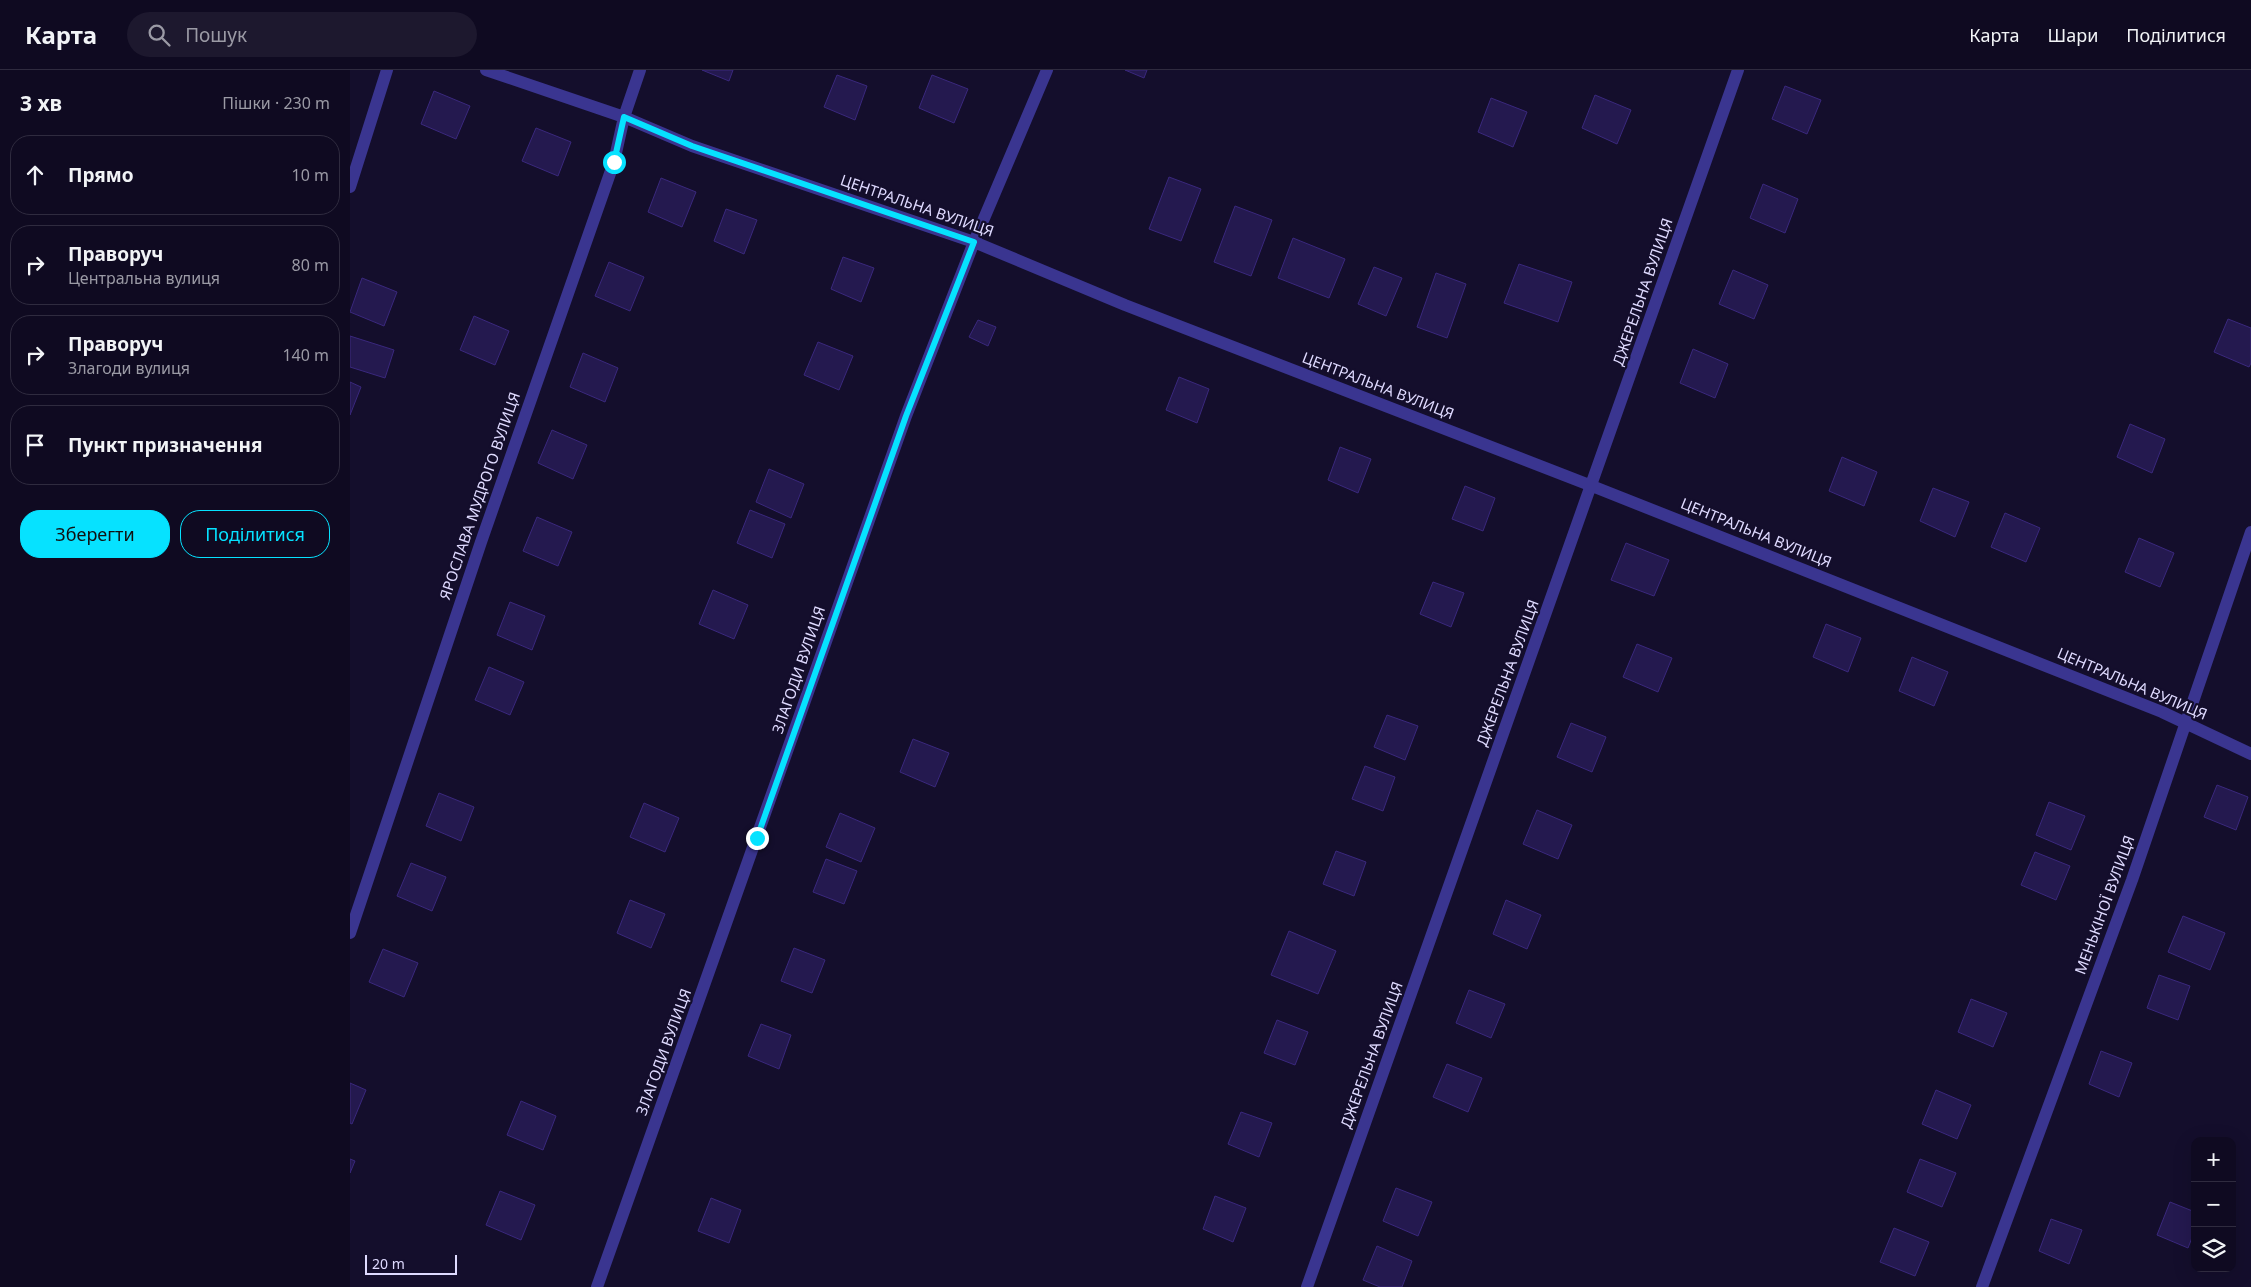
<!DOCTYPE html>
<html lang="uk">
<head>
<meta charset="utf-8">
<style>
  body { margin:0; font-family:"Noto Sans",sans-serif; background:#1d182e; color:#f1f3f6 }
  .controls { position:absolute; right:15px; bottom:15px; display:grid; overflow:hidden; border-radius:10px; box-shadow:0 5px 20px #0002 }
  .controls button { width:45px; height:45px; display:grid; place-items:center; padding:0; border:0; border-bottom:1px solid #2f2b3f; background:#0f0a21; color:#f1f3f6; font:25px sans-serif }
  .scale { position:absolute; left:15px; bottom:12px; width:92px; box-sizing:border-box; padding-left:5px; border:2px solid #dfdaff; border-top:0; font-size:14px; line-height:18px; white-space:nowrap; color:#dfdaff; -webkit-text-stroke:4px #140e2c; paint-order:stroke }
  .stop { position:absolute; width:15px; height:15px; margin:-11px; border:4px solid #06e2ff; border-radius:50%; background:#fff }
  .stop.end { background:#06e2ff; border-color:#fff; box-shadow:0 1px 5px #0008 }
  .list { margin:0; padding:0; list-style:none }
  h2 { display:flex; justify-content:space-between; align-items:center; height:65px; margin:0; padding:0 20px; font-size:21px }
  h2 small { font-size:16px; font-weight:400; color:#9b9aa5 }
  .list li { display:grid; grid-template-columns:32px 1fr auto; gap:15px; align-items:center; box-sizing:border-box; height:80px; margin:0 10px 10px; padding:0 10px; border:1px solid #2f2b3f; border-radius:20px }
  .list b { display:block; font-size:19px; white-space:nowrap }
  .list p { margin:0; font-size:16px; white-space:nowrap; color:#9b9aa5 }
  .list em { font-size:16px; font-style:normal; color:#9b9aa5 }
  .actions { display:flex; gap:10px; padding:15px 20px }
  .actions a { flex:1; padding:11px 0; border:1px solid #06e2ff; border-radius:20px; text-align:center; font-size:18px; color:#06e2ff }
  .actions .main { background:#06e2ff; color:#111 }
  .icon { flex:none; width:28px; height:28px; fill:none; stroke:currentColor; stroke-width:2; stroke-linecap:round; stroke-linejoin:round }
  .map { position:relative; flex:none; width:1901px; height:1217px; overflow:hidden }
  header { display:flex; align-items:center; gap:30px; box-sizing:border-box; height:70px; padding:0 25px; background:#0f0a21; border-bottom:1px solid #2f2b3f }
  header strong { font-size:24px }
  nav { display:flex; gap:28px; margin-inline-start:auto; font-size:18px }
  .search { width:350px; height:45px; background:#1d182e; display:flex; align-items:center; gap:12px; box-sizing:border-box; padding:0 18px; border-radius:28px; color:#9b9aa5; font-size:19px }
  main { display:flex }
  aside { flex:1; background:#0f0a21 }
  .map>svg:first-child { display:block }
  .building { fill:#24194f; stroke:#3a287d }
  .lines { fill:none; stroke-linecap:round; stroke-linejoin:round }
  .minor { stroke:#3a3590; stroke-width:12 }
  .route { stroke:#06e2ff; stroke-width:6 }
  .labels { text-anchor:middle; stroke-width:4.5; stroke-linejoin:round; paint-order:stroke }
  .street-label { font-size:15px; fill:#dfdaff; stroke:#140e2c }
</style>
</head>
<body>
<header>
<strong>Карта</strong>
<div class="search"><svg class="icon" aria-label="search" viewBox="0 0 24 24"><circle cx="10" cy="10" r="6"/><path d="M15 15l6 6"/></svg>Пошук</div>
<nav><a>Карта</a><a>Шари</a><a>Поділитися</a></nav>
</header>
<main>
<aside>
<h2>3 хв<small>Пішки · 230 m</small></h2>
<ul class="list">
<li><svg class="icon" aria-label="ahead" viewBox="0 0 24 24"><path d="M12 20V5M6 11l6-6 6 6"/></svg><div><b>Прямо</b></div><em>10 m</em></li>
<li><svg class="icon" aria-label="right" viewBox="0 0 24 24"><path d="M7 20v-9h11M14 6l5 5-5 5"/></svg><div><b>Праворуч</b><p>Центральна вулиця</p></div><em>80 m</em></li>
<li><svg class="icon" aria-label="right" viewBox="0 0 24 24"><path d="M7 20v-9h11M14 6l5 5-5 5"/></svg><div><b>Праворуч</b><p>Злагоди вулиця</p></div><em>140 m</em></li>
<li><svg class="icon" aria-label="arrive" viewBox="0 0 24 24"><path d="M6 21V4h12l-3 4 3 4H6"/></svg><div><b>Пункт призначення</b></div></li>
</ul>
<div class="actions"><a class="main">Зберегти</a><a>Поділитися</a></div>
</aside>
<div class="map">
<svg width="1901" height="1217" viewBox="0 0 1901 1217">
  <rect width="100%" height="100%" fill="#140e2c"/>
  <path class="building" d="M 352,0 L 383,0 L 379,11 Z
    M 775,0 L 797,0 L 794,8 Z
    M 487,5 L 517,16 L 505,50 L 474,37 Z
    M 582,5 L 618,19 L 604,53 L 569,38 Z
    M 1435,16 L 1471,30 L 1457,64 L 1422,49 Z
    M 84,21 L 120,36 L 106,69 L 71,54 Z
    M 1245,25 L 1281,40 L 1267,74 L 1232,58 Z
    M 1141,28 L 1177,42 L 1163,77 L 1128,62 Z
    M 186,58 L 221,72 L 208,106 L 172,91 Z
    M 819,107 L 851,119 L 831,171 L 799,159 Z
    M 311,108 L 346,122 L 332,157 L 298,142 Z
    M 1413,114 L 1448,129 L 1435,163 L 1400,148 Z
    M 885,136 L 922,150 L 901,206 L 864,192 Z
    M 376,139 L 407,150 L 394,184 L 364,171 Z
    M 943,168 L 995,189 L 979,228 L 928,208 Z
    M 493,187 L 524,198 L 511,232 L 481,219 Z
    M 259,192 L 294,207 L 280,241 L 245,226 Z
    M 1169,194 L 1222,212 L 1208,252 L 1154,233 Z
    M 1024,197 L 1052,208 L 1036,246 L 1008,234 Z
    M 1383,200 L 1418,215 L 1404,249 L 1369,234 Z
    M 1086,203 L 1116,214 L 1097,268 L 1067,257 Z
    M 12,208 L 47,222 L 34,256 L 0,242 Z
    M 124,246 L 159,261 L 145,295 L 110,280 Z
    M 1878,249 L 1901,258 L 1901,293 L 1899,297 L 1864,282 Z
    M 628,250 L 646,257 L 638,276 L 619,267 Z
    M 0,266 L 44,280 L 35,308 L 0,297 Z
    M 468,272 L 503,286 L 489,320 L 454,305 Z
    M 1343,279 L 1378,294 L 1365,328 L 1330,313 Z
    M 233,283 L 268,298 L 255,332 L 220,317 Z
    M 829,307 L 859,319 L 847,353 L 816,340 Z
    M 0,312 L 11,317 L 0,345 Z
    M 1780,354 L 1815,369 L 1802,403 L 1767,387 Z
    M 202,360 L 237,375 L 223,409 L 188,393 Z
    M 990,377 L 1021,389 L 1008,423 L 978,410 Z
    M 1492,387 L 1527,402 L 1514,436 L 1479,421 Z
    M 419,399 L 454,414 L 441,448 L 406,432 Z
    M 1115,416 L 1145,428 L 1133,461 L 1102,449 Z
    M 1583,418 L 1619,432 L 1605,467 L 1570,451 Z
    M 400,440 L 435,454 L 422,488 L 387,473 Z
    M 1655,443 L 1690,458 L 1676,492 L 1641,477 Z
    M 187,447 L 222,462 L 208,496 L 173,481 Z
    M 1789,468 L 1824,483 L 1810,517 L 1775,502 Z
    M 1276,473 L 1319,490 L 1304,526 L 1261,510 Z
    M 1083,512 L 1114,523 L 1101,557 L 1070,544 Z
    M 363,520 L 398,535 L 384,569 L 349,554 Z
    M 160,532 L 195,546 L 182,580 L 147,565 Z
    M 1476,554 L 1511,568 L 1498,602 L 1463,587 Z
    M 1287,574 L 1322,588 L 1308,622 L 1273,607 Z
    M 1562,587 L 1598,602 L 1584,636 L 1549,621 Z
    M 139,597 L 174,612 L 160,645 L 125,630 Z
    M 1037,645 L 1068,656 L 1055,690 L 1024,677 Z
    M 1221,653 L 1256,667 L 1242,702 L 1207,687 Z
    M 563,669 L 599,683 L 585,717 L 550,702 Z
    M 1015,696 L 1045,707 L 1033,741 L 1002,729 Z
    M 1867,715 L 1898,727 L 1886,760 L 1854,747 Z
    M 89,723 L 124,737 L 111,771 L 76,756 Z
    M 1699,732 L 1735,746 L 1721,780 L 1686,765 Z
    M 294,733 L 329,748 L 315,782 L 280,767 Z
    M 1187,740 L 1222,755 L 1208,789 L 1173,774 Z
    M 490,743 L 525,758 L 511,792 L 476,777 Z
    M 986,781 L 1016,792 L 1004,826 L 973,814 Z
    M 1685,782 L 1720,796 L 1706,830 L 1671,815 Z
    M 476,789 L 507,801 L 494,834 L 463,822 Z
    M 61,793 L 96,807 L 82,841 L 47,826 Z
    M 280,830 L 315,844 L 301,878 L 267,863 Z
    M 1156,830 L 1191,845 L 1177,879 L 1143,864 Z
    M 1833,846 L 1875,863 L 1860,900 L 1818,882 Z
    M 939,861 L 986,881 L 968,924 L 921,905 Z
    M 444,878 L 475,890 L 462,923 L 431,911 Z
    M 33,879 L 68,893 L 54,927 L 19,912 Z
    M 1809,905 L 1840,916 L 1828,950 L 1797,938 Z
    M 1119,920 L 1155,934 L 1141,968 L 1106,953 Z
    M 1621,929 L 1657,943 L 1643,977 L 1608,962 Z
    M 927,950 L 958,962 L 945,995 L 914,983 Z
    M 411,954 L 441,965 L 429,999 L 398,986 Z
    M 1751,981 L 1782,993 L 1769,1027 L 1739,1014 Z
    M 1097,994 L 1132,1008 L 1118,1042 L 1083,1027 Z
    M 0,1013 L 16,1020 L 2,1054 L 0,1053 Z
    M 1586,1020 L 1621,1035 L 1607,1069 L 1572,1054 Z
    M 171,1031 L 206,1046 L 193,1080 L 157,1065 Z
    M 891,1042 L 922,1053 L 909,1087 L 878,1074 Z
    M 0,1089 L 5,1091 L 0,1103 Z
    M 1570,1089 L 1606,1103 L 1592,1137 L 1557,1122 Z
    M 1046,1118 L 1082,1132 L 1068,1166 L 1033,1151 Z
    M 150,1121 L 185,1135 L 171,1170 L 136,1155 Z
    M 865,1126 L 896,1138 L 883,1172 L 853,1159 Z
    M 361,1128 L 391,1140 L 379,1173 L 348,1161 Z
    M 1820,1132 L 1845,1142 L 1845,1160 L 1838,1178 L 1807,1165 Z
    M 1701,1149 L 1732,1160 L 1719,1194 L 1689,1181 Z
    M 1544,1158 L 1579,1172 L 1565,1206 L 1530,1192 Z
    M 1027,1176 L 1062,1191 L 1052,1217 L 1030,1217 L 1013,1210 Z"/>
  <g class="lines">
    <path class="minor" d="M 136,0 L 274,47 L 342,76 L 624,172 L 775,235 L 1242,416 L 1812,642 L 1901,684
      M 0,117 L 37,0
      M 0,863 L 131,472 L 264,92 L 274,47 L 290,0
      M 247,1217 L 556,346 L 624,172 L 697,0
      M 957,1217 L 1388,0
      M 1632,1217 L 1782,810 L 1901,462"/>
  </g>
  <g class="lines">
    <path class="route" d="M 264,92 L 274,47 L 342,76 L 624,172 L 556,346 L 407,768"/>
  </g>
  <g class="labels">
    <g class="street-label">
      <text transform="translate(567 136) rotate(19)" y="5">ЦЕНТРАЛЬНА ВУЛИЦЯ</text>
      <text transform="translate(1293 222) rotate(-71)" y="5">ДЖЕРЕЛЬНА ВУЛИЦЯ</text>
      <text transform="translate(1028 316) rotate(21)" y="5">ЦЕНТРАЛЬНА ВУЛИЦЯ</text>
      <text transform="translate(130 426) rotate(-71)" y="5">ЯРОСЛАВА МУДРОГО ВУЛИЦЯ</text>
      <text transform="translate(1406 463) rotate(22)" y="5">ЦЕНТРАЛЬНА ВУЛИЦЯ</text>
      <text transform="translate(449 600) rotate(-71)" y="5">ЗЛАГОДИ ВУЛИЦЯ</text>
      <text transform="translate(1158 603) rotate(-70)" y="5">ДЖЕРЕЛЬНА ВУЛИЦЯ</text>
      <text transform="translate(1782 614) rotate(23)" y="5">ЦЕНТРАЛЬНА ВУЛИЦЯ</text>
      <text transform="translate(1755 835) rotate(-70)" y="5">МЕНЬКІНОЇ ВУЛИЦЯ</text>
      <text transform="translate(314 982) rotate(-70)" y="5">ЗЛАГОДИ ВУЛИЦЯ</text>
      <text transform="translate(1022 985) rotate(-70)" y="5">ДЖЕРЕЛЬНА ВУЛИЦЯ</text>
    </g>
  </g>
</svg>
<div class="controls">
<button>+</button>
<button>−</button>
<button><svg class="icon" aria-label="layers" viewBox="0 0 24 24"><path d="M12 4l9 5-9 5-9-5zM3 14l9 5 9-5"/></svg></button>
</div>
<div class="scale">20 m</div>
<div class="stop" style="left:264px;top:92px"></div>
<div class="stop end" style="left:407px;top:768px"></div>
</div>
</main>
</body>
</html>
